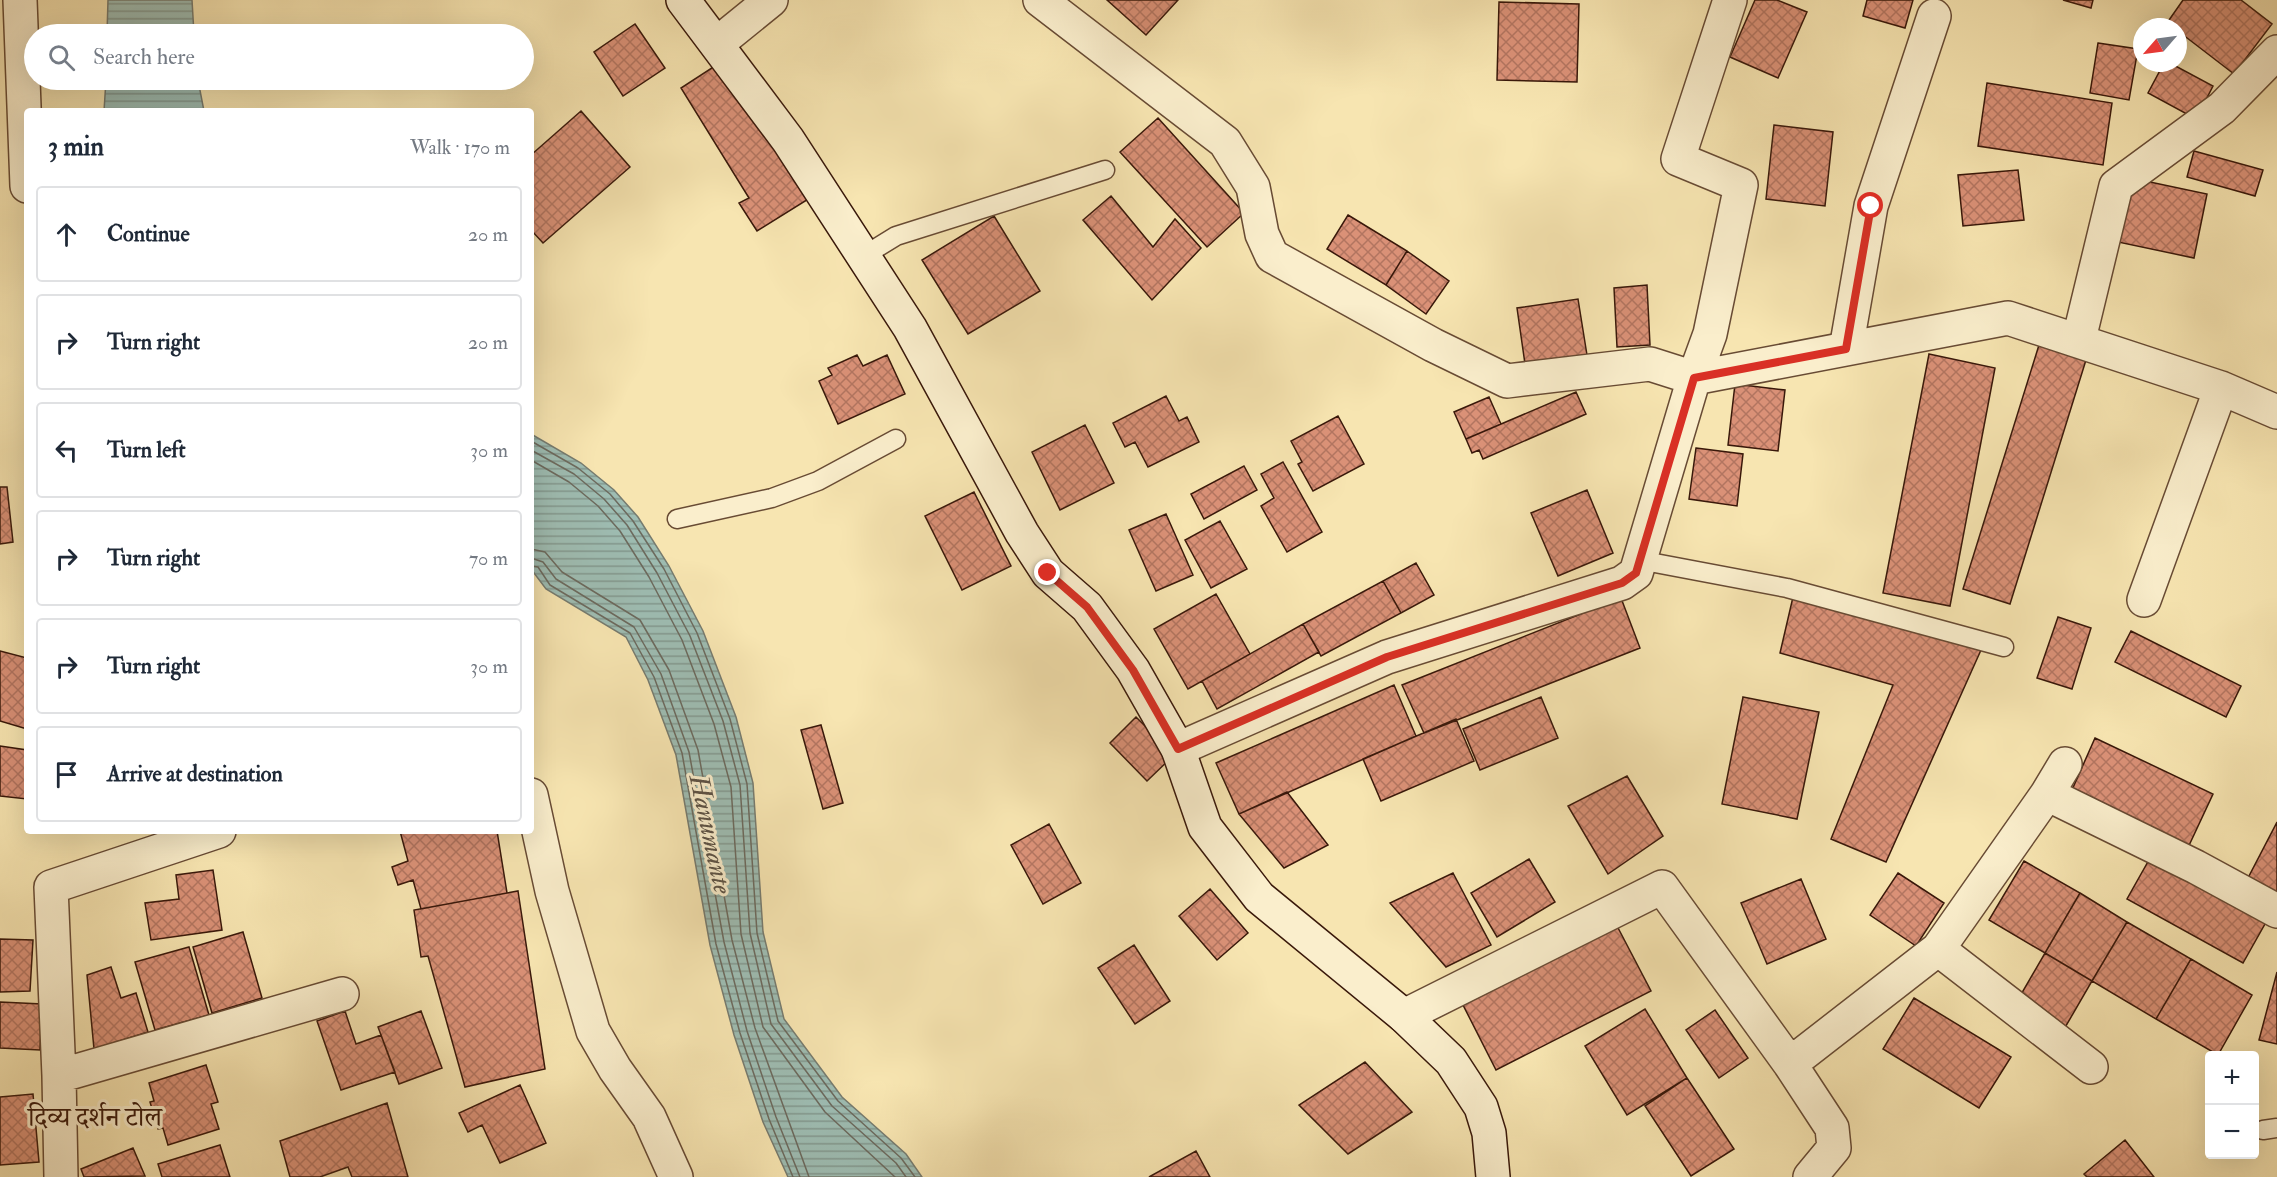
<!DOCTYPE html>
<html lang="en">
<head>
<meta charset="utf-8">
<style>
  body { margin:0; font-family:"IM FELL Double Pica","Noto Serif Devanagari",serif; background:#f6f6f7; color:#1f2937 }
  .controls { position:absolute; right:18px; bottom:18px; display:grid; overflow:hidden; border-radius:6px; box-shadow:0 6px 24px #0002 }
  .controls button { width:54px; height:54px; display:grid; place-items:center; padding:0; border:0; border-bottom:2px solid #e0e1e3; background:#fff; color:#1f2937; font:30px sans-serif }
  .compass { position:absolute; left:2133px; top:18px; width:54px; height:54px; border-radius:50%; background:#fff; box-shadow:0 6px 24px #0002; rotate:242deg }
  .stop { position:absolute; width:18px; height:18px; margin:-14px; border:4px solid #d93025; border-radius:50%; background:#fff }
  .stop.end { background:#d93025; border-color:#fff; box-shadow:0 2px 6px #0008 }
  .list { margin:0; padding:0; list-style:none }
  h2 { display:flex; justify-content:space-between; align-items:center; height:78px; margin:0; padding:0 24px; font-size:26px }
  h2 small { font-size:20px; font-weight:400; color:#747a83 }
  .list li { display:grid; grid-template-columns:39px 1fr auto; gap:18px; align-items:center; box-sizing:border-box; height:96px; margin:0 12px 12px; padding:0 12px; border:2px solid #e0e1e3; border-radius:6px }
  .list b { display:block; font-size:22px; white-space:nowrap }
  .list em { font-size:20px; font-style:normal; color:#747a83 }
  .icon { flex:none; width:33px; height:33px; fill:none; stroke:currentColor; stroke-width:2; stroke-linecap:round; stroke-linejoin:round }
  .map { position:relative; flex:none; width:2277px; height:1177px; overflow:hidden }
  .search { position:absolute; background:#fff; box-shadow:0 6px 24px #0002; left:24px; top:24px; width:510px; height:66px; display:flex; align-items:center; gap:15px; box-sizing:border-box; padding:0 21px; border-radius:33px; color:#747a83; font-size:22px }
  .panel { position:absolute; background:#fff; box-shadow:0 6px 24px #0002; left:24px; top:108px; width:510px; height:726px; border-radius:6px }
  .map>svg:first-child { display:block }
  .water { fill:url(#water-rules); stroke:#767b6f; stroke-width:1.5 }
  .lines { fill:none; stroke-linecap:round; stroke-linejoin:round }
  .shore { stroke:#6c6a5e; stroke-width:1.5 }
  .building { fill:url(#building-cross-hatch); stroke:#39180a; stroke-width:1.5 }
  .lane-casing { stroke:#684b34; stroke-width:21 }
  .street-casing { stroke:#684b34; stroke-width:36 }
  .secondary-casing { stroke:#39180a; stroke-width:36 }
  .lane { stroke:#faeecc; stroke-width:18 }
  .street { stroke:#faeecc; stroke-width:33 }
  .secondary { stroke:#faeecc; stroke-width:33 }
  .route { stroke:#d93025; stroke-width:8 }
  .labels { text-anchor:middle; stroke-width:6; stroke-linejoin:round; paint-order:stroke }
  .water-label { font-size:27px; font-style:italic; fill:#5c5245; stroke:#faeecc }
  .neighbourhood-label { font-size:27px; fill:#39180a; stroke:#faeecc }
</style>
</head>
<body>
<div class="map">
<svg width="2277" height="1177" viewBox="0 0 2277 1177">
  <defs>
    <pattern id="water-rules" width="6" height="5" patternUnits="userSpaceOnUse" patternTransform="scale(1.5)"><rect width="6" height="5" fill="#9ebdb3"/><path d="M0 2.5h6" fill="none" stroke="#829990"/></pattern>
    <pattern id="building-cross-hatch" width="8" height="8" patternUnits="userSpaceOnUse" patternTransform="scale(1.5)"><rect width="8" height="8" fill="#da9177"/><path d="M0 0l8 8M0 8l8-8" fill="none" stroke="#b27560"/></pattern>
  </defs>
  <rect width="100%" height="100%" fill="#f7e5b1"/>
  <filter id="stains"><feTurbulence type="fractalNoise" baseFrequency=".00333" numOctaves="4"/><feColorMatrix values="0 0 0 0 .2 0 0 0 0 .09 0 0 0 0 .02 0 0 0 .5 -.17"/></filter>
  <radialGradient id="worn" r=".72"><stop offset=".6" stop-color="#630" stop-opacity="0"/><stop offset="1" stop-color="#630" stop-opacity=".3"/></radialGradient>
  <path class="water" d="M 108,0 L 192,0 L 194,34 L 107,34 Z
    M 106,80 L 198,80 L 204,111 L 104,111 Z
    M 531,434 L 581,463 L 614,490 L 638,517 L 669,566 L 703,631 L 736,717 L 753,783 L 763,932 L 784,1019 L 842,1097 L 906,1154 L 922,1177 L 788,1177 L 763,1122 L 734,1035 L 710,945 L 676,755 L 648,680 L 626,637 L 546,589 L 531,569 Z"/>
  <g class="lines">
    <path class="shore" d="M 531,441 L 578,468 L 610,494 L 633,521 L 664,569 L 697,633 L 730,719 L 747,784 L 757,933 L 778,1021 L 838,1101 L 901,1158 L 915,1177
      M 531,450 L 574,474 L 604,499 L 627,525 L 657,573 L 690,636 L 723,721 L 740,785 L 750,933 L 771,1024 L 832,1106 L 896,1163 L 906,1177
      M 531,460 L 569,482 L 598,506 L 620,531 L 649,577 L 682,640 L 714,724 L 731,787 L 741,934 L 763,1027 L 825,1112 L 895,1177
      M 531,549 L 545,552 L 562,572 L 640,620 L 669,670 L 698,750 L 732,940 L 755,1028 L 809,1177
      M 531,558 L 543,562 L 556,579 L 634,627 L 661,674 L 689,752 L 724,942 L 747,1031 L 776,1117 L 800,1177
      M 531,566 L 538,567 L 550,585 L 630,633 L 654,677 L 682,753 L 716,944 L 740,1033 L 769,1119 L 793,1177"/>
  </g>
  <path class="building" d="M 1107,0 L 1178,0 L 1146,35 Z
    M 1755,0 L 1777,0 L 1807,12 L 1778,78 L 1730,57 Z
    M 1867,0 L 1913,0 L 1905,28 L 1863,16 Z
    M 2063,0 L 2093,0 L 2091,8 Z
    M 2183,0 L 2241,0 L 2272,24 L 2234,74 L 2178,31 L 2178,27 L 2167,23 Z
    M 1499,2 L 1579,4 L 1577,82 L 1497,80 Z
    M 635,24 L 665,68 L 623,96 L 594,52 Z
    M 2098,43 L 2138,49 L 2129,100 L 2090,93 Z
    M 724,60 L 810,198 L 757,231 L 739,203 L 749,198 L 681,88 Z
    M 2164,63 L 2170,63 L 2213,86 L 2196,119 L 2148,93 Z
    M 1987,83 L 2112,103 L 2103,165 L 1978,146 Z
    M 581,111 L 630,167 L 543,243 L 531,230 L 531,155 Z
    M 1158,118 L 1244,213 L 1207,247 L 1120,152 Z
    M 1774,125 L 1833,132 L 1825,206 L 1766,199 Z
    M 2194,151 L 2263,170 L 2255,196 L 2187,177 Z
    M 2018,170 L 2024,220 L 1963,226 L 1958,175 Z
    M 2131,178 L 2207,194 L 2194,258 L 2118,242 Z
    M 1111,196 L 1153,247 L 1175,219 L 1201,248 L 1152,300 L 1083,220 Z
    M 1348,215 L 1407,251 L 1386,285 L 1327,249 Z
    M 994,216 L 1040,291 L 968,334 L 922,260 Z
    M 1407,251 L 1449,281 L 1426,314 L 1386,285 Z
    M 1647,285 L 1650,345 L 1617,347 L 1614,288 Z
    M 1578,299 L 1587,355 L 1525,364 L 1517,308 Z
    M 2039,345 L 2086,360 L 2010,604 L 1963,589 Z
    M 1929,354 L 1995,368 L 1950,606 L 1883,593 Z
    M 857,355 L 863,366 L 887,355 L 905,394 L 838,424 L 819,381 L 832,375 L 828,368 Z
    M 1735,384 L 1785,390 L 1778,451 L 1728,445 Z
    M 1576,392 L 1586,414 L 1483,459 L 1479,450 L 1472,453 L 1466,439 Z
    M 1166,396 L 1179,421 L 1187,417 L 1199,442 L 1148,467 L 1135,442 L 1125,447 L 1113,423 Z
    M 1489,397 L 1501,424 L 1466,439 L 1454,412 Z
    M 1338,416 L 1364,464 L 1313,491 L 1298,464 L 1302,462 L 1291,441 Z
    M 1085,425 L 1114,483 L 1060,510 L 1032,452 Z
    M 1696,448 L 1743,454 L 1737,506 L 1689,499 Z
    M 1283,462 L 1322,532 L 1287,552 L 1261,506 L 1274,498 L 1261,474 Z
    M 1244,466 L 1257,490 L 1204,519 L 1191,494 Z
    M 0,487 L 7,487 L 13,542 L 0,544 Z
    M 1587,490 L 1613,553 L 1558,576 L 1531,513 Z
    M 974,492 L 1011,566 L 962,590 L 925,516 Z
    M 1166,514 L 1193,575 L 1156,591 L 1129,530 Z
    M 1220,521 L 1247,569 L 1211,588 L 1185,540 Z
    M 1416,563 L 1434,595 L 1401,613 L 1383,581 Z
    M 1383,581 L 1401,613 L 1321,656 L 1303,624 Z
    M 1216,594 L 1250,654 L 1188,689 L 1154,629 Z
    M 1793,597 L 1981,650 L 1886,862 L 1831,839 L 1893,685 L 1780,653 Z
    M 1621,598 L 1640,648 L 1424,733 L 1402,685 Z
    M 2058,617 L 2091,628 L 2072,689 L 2037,678 Z
    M 1303,624 L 1319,652 L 1217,709 L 1202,681 Z
    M 2131,631 L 2241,686 L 2226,717 L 2115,662 Z
    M 0,651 L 27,658 L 27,729 L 0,721 Z
    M 1394,685 L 1416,736 L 1239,814 L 1216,763 Z
    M 1541,697 L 1558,738 L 1480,770 L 1463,729 Z
    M 1743,697 L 1819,712 L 1797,819 L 1722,804 Z
    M 1136,717 L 1174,755 L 1147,781 L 1110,743 Z
    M 1456,719 L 1474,761 L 1381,801 L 1363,759 Z
    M 821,725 L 843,803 L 823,809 L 801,730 Z
    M 2095,738 L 2213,794 L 2185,854 L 2068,799 Z
    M 0,746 L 27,750 L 27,799 L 0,796 Z
    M 1627,776 L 1663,836 L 1608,874 L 1568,806 Z
    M 1287,792 L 1328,845 L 1284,868 L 1239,814 Z
    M 2277,822 L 2277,894 L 2248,878 Z
    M 1049,824 L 1081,883 L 1043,904 L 1011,845 Z
    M 400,831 L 497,831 L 507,893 L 421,909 L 413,880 L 398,885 L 392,867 L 408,861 Z
    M 2154,851 L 2270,915 L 2243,963 L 2127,899 Z
    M 1529,859 L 1555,902 L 1497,937 L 1471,893 Z
    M 2024,861 L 2080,893 L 2045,953 L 1989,920 Z
    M 213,870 L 222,930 L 151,940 L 145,903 L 179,899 L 176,875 Z
    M 1453,873 L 1491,945 L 1446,967 L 1390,903 Z
    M 1898,873 L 1944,903 L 1916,946 L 1870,915 Z
    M 1801,879 L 1826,939 L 1767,964 L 1741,903 Z
    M 1210,889 L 1248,933 L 1217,960 L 1179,916 Z
    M 518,891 L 545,1069 L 465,1087 L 428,956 L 421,957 L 414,910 Z
    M 2080,893 L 2127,922 L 2092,981 L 2045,953 Z
    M 2127,922 L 2191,959 L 2156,1019 L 2092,981 Z
    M 1616,924 L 1651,991 L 1496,1070 L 1462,1003 Z
    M 243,932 L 262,998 L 212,1013 L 193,947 Z
    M 0,939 L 33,940 L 30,991 L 0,992 Z
    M 1134,945 L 1170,1001 L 1135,1024 L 1098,968 Z
    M 189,947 L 209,1015 L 155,1030 L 135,962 Z
    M 2045,953 L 2092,981 L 2063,1031 L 2016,1003 Z
    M 2191,959 L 2252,995 L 2218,1055 L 2156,1019 Z
    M 111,967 L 121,998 L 136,993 L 148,1032 L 94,1049 L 87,975 Z
    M 2277,972 L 2277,1044 L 2259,1040 Z
    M 1914,998 L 2011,1057 L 1979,1108 L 1883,1049 Z
    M 0,1002 L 42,1004 L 40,1050 L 0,1048 Z
    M 1645,1009 L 1687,1078 L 1627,1115 L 1585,1046 Z
    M 1715,1010 L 1748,1058 L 1719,1078 L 1686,1030 Z
    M 345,1011 L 356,1044 L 381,1035 L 395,1072 L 341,1090 L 317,1021 Z
    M 421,1011 L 442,1068 L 399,1084 L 378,1027 Z
    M 1365,1062 L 1412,1112 L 1348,1154 L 1299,1105 Z
    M 206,1065 L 218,1102 L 211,1104 L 219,1129 L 168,1145 L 163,1128 L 158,1129 L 150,1102 L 154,1101 L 149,1083 Z
    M 1687,1078 L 1734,1149 L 1691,1176 L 1645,1106 Z
    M 520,1085 L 546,1143 L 500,1163 L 482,1125 L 468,1132 L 459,1113 Z
    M 33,1094 L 39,1162 L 0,1165 L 0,1097 Z
    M 387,1103 L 408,1177 L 352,1177 L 348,1167 L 320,1177 L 290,1177 L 280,1141 Z
    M 2125,1140 L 2154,1177 L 2087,1177 L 2084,1174 Z
    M 220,1145 L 230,1177 L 162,1177 L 158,1164 Z
    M 133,1148 L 145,1176 L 84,1177 L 81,1169 Z
    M 1196,1151 L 1210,1177 L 1149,1177 Z"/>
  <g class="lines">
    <g class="lane-casing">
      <path id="lane" d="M 862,257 L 896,236 L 1105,170
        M 677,519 L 772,498 L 818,481 L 896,439
        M 1639,560 L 1787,588 L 2004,647
        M 2263,1130 L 2277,1128"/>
    </g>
    <g class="street-casing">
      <path id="street" d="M 20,0 L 27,186
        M 1040,0 L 1225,142 L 1253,187 L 1262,234 L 1272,256 L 1433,345 L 1507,381 L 1650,364 L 1694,378 L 1710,334 L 1741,185 L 1678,159 L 1730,0
        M 718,43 L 771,0
        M 2079,339 L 2116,186 L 2222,108 L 2277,52
        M 1846,349 L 1871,206 L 1934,16
        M 2144,600 L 2221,388
        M 1178,749 L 1387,657 L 1622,583 L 1636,573 L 1694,378 L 2008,318 L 2221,388 L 2277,412
        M 2047,794 L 2196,867 L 2277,911
        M 531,795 L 552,891 L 593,1031 L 615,1069 L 649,1117 L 676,1177
        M 1938,949 L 2091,1067
        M 1404,1016 L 1662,887 L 1790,1064 L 1832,1128 L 1834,1148 L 1810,1177
        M 1790,1064 L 1938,949 L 2047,794 L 2065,764
        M 59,1076 L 342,994
        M 61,1177 L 59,1076 L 51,887 L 219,831"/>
    </g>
    <g class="secondary-casing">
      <path id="secondary" d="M 683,0 L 788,140 L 910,328 L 1022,533 L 1048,573 L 1087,607 L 1133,670 L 1178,749 L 1205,827 L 1259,897 L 1404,1016 L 1451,1061 L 1481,1107 L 1489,1133 L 1493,1177"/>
    </g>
    <use href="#lane" class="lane"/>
    <use href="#street" class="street"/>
    <use href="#secondary" class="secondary"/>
  </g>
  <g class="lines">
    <path class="route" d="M 1048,573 L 1087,607 L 1133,670 L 1178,749 L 1387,657 L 1622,583 L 1636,573 L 1694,378 L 1846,349 L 1871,206"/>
  </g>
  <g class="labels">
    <g class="water-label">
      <text transform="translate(711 834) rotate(78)" y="9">Hanumante</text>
    </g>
    <g class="neighbourhood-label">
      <text x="95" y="1126">दिव्य दर्शन टोल</text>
    </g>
  </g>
  <rect width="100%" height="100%" filter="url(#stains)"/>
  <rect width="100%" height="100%" fill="url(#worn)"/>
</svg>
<div class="controls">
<button>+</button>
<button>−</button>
</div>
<svg class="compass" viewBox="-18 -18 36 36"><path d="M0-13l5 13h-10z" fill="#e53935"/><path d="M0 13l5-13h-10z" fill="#747a83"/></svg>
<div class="stop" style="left:1871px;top:206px"></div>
<div class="stop end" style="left:1048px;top:573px"></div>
<div class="search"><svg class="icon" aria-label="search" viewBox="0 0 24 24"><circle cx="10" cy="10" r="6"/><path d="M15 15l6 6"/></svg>Search here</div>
<section class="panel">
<h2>3 min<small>Walk · 170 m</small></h2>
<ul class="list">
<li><svg class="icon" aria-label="ahead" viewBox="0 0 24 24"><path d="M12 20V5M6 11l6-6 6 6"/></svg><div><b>Continue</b></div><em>20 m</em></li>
<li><svg class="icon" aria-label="right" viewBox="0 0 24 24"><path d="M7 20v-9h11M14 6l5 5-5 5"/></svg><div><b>Turn right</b></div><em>20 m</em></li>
<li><svg class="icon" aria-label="left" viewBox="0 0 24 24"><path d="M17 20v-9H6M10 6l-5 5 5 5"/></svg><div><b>Turn left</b></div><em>30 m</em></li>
<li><svg class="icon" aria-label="right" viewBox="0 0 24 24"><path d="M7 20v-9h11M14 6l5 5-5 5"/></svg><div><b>Turn right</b></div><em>70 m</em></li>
<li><svg class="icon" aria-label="right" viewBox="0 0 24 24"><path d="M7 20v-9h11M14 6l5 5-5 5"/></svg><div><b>Turn right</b></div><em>30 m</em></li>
<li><svg class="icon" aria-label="arrive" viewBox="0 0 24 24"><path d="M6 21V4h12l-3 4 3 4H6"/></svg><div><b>Arrive at destination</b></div></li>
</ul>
</section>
</div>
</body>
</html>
